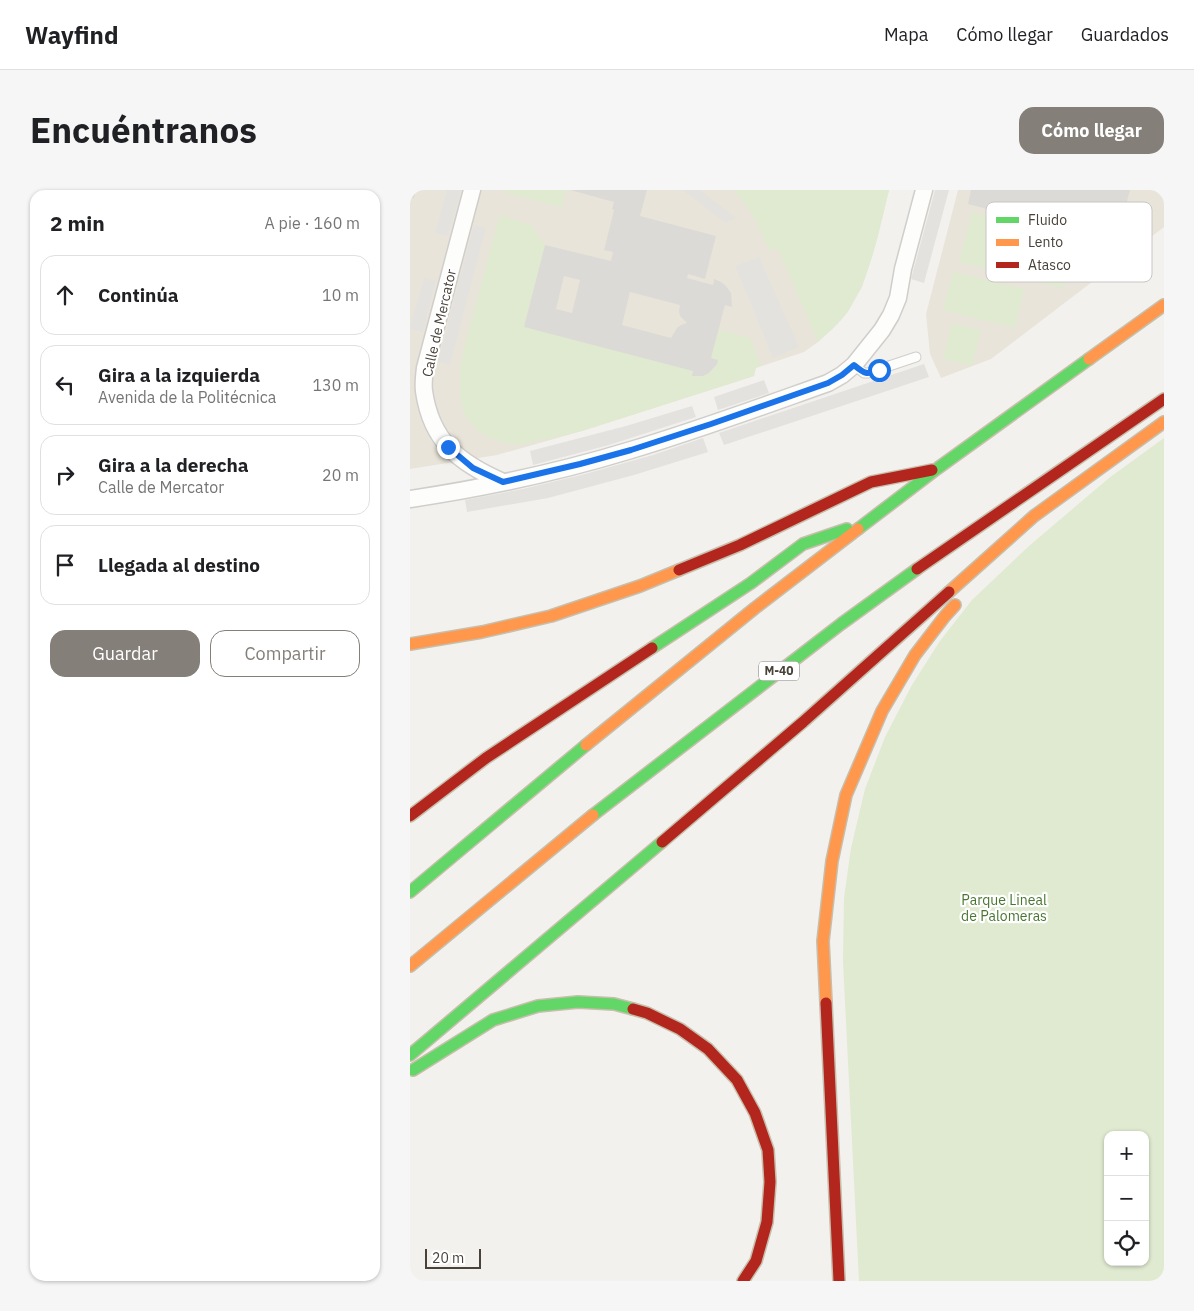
<!DOCTYPE html>
<html lang="es">
<head>
<meta charset="utf-8">
<style>
  body { margin:0; font-family:"IBM Plex Sans",sans-serif; background:#f6f6f6; color:#202124 }
  .controls { position:absolute; right:15px; bottom:15px; display:grid; overflow:hidden; border-radius:10px; box-shadow:0 1px 4px #0004 }
  .controls button { width:45px; height:45px; display:grid; place-items:center; padding:0; border:0; border-bottom:1px solid #e0e0e0; background:#fff; color:#202124; font:25px sans-serif }
  .scale { position:absolute; left:15px; bottom:12px; width:56px; box-sizing:border-box; padding-left:5px; border:2px solid #484239; border-top:0; font-size:14px; line-height:18px; white-space:nowrap; color:#484239; -webkit-text-stroke:4px #fff; paint-order:stroke }
  .stop { position:absolute; width:15px; height:15px; margin:-11px; border:4px solid #1a73e8; border-radius:50%; background:#fff }
  .stop.end { background:#1a73e8; border-color:#fff; box-shadow:0 1px 5px #0008 }
  .list { margin:0; padding:0; list-style:none }
  h2 { display:flex; justify-content:space-between; align-items:center; height:65px; margin:0; padding:0 20px; font-size:21px }
  h2 small { font-size:16px; font-weight:400; color:#757577 }
  .list li { display:grid; grid-template-columns:32px 1fr auto; gap:15px; align-items:center; box-sizing:border-box; height:80px; margin:0 10px 10px; padding:0 10px; border:1px solid #e0e0e0; border-radius:15px }
  .list b { display:block; font-size:19px; white-space:nowrap }
  .list p { margin:0; font-size:16px; white-space:nowrap; color:#757577 }
  .list em { font-size:16px; font-style:normal; color:#757577 }
  .actions { display:flex; gap:10px; padding:15px 20px }
  .actions a { flex:1; padding:11px 0; border:1px solid #847f78; border-radius:15px; text-align:center; font-size:18px; color:#847f78 }
  .actions .main { background:#847f78; color:#fff }
  .icon { flex:none; width:28px; height:28px; fill:none; stroke:currentColor; stroke-width:2; stroke-linecap:round; stroke-linejoin:round }
  .map { position:relative; flex:none; width:754px; height:1091px; overflow:hidden; border-radius:15px }
  header { display:flex; align-items:center; gap:30px; box-sizing:border-box; height:70px; padding:0 25px; background:#fff; border-bottom:1px solid #e0e0e0 }
  header strong { font-size:24px }
  nav { display:flex; gap:28px; margin-inline-start:auto; font-size:18px }
  .intro { display:flex; align-items:center; justify-content:space-between; box-sizing:border-box; height:120px; padding:0 30px }
  h1 { margin:0; font-size:35px }
  .button { padding:12px 22px; border-radius:15px; background:#847f78; color:#fff; font-size:18px; font-weight:700 }
  main { display:flex; gap:30px; padding:0 30px }
  aside { flex:1; background:#fff; border-radius:15px; box-shadow:0 1px 4px #0004 }
  .map>svg:first-child { display:block }
  .education { fill:#e8e4d9 }
  .green { fill:#dfead0; fill-rule:evenodd }
  .parking { fill:#e4e2de }
  .building { fill:#dcdad6; fill-rule:evenodd }
  .lines { fill:none; stroke-linecap:round; stroke-linejoin:round }
  .lane-casing { stroke:#d0cecb; stroke-width:11 }
  .street-casing { stroke:#d0cecb; stroke-width:19 }
  .fast-casing { stroke:#c7beab; stroke-width:14 }
  .slow-casing { stroke:#c7beab; stroke-width:14 }
  .jam-casing { stroke:#c7beab; stroke-width:14 }
  .lane { stroke:#fdfdfc; stroke-width:9 }
  .street { stroke:#fdfdfc; stroke-width:16 }
  .fast { stroke:#63d668; stroke-width:11 }
  .slow { stroke:#ff974d; stroke-width:11 }
  .jam { stroke:#b3261e; stroke-width:11 }
  .route { stroke:#1a73e8; stroke-width:6 }
  .labels { text-anchor:middle; stroke-width:4.5; stroke-linejoin:round; paint-order:stroke }
  .shield { fill:#fff; stroke:#7f7b74; stroke-width:1 }
  .shield-label { font-size:12px; font-weight:bold; fill:#484239 }
  .street-label { font-size:14px; fill:#484239; stroke:#fff }
  .park-label { font-size:14px; fill:#497631; stroke:#fff }
  .key { fill:#fff; stroke:#c8c6c4; stroke-width:1 }
  .key-label { font-size:14px; fill:#484239 }
</style>
</head>
<body>
<header>
<strong>Wayfind</strong>
<nav><a>Mapa</a><a>Cómo llegar</a><a>Guardados</a></nav>
</header>
<div class="intro"><h1>Encuéntranos</h1><a class="button">Cómo llegar</a></div>
<main>
<aside>
<h2>2 min<small>A pie · 160 m</small></h2>
<ul class="list">
<li><svg class="icon" aria-label="ahead" viewBox="0 0 24 24"><path d="M12 20V5M6 11l6-6 6 6"/></svg><div><b>Continúa</b></div><em>10 m</em></li>
<li><svg class="icon" aria-label="left" viewBox="0 0 24 24"><path d="M17 20v-9H6M10 6l-5 5 5 5"/></svg><div><b>Gira a la izquierda</b><p>Avenida de la Politécnica</p></div><em>130 m</em></li>
<li><svg class="icon" aria-label="right" viewBox="0 0 24 24"><path d="M7 20v-9h11M14 6l5 5-5 5"/></svg><div><b>Gira a la derecha</b><p>Calle de Mercator</p></div><em>20 m</em></li>
<li><svg class="icon" aria-label="arrive" viewBox="0 0 24 24"><path d="M6 21V4h12l-3 4 3 4H6"/></svg><div><b>Llegada al destino</b></div></li>
</ul>
<div class="actions"><a class="main">Guardar</a><a>Compartir</a></div>
</aside>
<div class="map">
<svg width="754" height="1091" viewBox="0 0 754 1091">
  <rect width="100%" height="100%" fill="#f2f1ed"/>
  <path class="education" d="M 0,0 L 479,0 L 466,52 L 452,97 L 437,123 L 408,152 L 394,162 L 346,178 L 344,186 L 172,241 L 87,265 L 0,279 Z
    M 548,0 L 754,0 L 754,37 L 581,169 L 531,188 L 520,164 L 516,124 Z"/>
  <path class="green" d="M 97,0 L 156,0 L 152,17 L 96,3 Z
    M 323,0 L 479,0 C 469,41 461,86 438,121 C 430,133 418,143 408,152 L 368,58 L 360,61 C 349,40 341,16 323,0 Z
    M 562,22 L 665,49 L 652,98 L 549,72 Z
    M 90,25 L 121,35 L 135,55 L 114,136 L 283,181 L 282,186 C 294,188 305,182 308,170 L 301,168 L 309,140 L 340,148 L 351,176 L 345,178 L 344,186 L 172,241 L 113,254 C 98,255 86,252 73,244 C 30,217 58,145 68,107 C 75,80 82,53 90,25 Z
    M 543,82 L 614,99 L 605,138 L 533,120 Z
    M 542,133 L 571,140 L 562,176 L 533,169 Z
    M 754,248 L 754,1091 L 449,1091 L 433,772 L 434,708 L 441,658 L 455,599 L 475,547 L 502,495 L 530,451 L 562,410 L 619,356 L 699,288 ZM 698,945 L 735,945 L 735,1072 L 698,1072 Z"/>
  <path class="parking" d="M 37,0 L 51,0 L 38,46 L 25,43 Z
    M 273,0 L 290,0 L 326,28 L 315,33 Z
    M 525,0 L 539,0 L 514,93 L 501,89 Z
    M 64,35 L 76,38 L 40,175 L 28,172 Z
    M 349,67 L 389,157 L 363,168 L 325,76 Z
    M 14,88 L 26,91 L 13,142 L 0,139 L 0,137 Z
    M 514,174 L 519,187 L 314,255 L 309,243 Z
    M 354,190 L 359,203 L 308,220 L 304,207 Z
    M 282,216 L 286,227 L 199,255 L 123,275 L 120,261 L 216,236 Z
    M 293,248 L 298,262 L 224,285 L 138,308 L 57,322 L 55,310 L 113,299 L 175,284 L 243,265 Z"/>
  <path class="building" d="M 0,0 L 6,0 L 4,8 L 0,7 Z
    M 160,0 L 237,0 L 230,26 L 306,46 L 295,89 L 278,84 L 277,88 L 303,95 L 304,89 L 311,92 L 316,96 L 321,103 L 322,117 L 315,115 L 301,168 L 308,170 L 307,174 L 299,183 L 293,186 L 282,186 L 283,181 L 114,137 L 135,55 L 201,71 L 203,62 L 194,60 L 204,20 L 202,19 L 204,12 ZM 154,86 L 170,90 L 162,123 L 146,119 ZM 220,102 L 270,115 L 269,121 L 270,126 L 277,133 L 271,135 L 267,138 L 261,148 L 212,135 Z
    M 561,0 L 720,0 L 706,53 L 558,14 Z"/>
  <g class="lines">
    <g class="lane-casing">
      <path id="lane" d="M 444,175 L 454,183 L 458,183 L 506,167"/>
    </g>
    <g class="street-casing">
      <path id="street" d="M 62,0 L 15,178 C 14,186 13,194 14,201 C 21,251 49,273 93,292
        M 0,309 C 74,298 149,282 221,260 C 288,240 353,216 418,193 L 432,185 L 444,175 L 472,140 L 481,125 L 488,108 L 493,79 L 514,0"/>
    </g>
    <g class="fast-casing">
      <path id="fast" d="M 448,339 L 528,278 L 679,169
        M 242,458 L 341,393 L 393,354 L 437,339
        M 183,625 L 431,434 L 507,379
        M 0,702 L 176,555
        M 0,865 L 252,652
        M 3,880 L 83,830 L 128,816 L 168,812 L 204,814 L 223,819"/>
    </g>
    <g class="slow-casing">
      <path id="slow" d="M 679,169 L 754,115
        M 539,402 L 624,326 L 754,232
        M 0,454 L 72,442 L 141,426 L 230,396 L 269,380
        M 176,555 L 345,418 L 448,339
        M 0,776 L 183,625
        M 416,813 L 413,751 L 422,671 L 436,605 L 472,521 L 505,465 L 535,426 L 545,415"/>
    </g>
    <g class="jam-casing">
      <path id="jam" d="M 507,379 L 754,209
        M 269,380 L 330,355 L 461,292 L 522,280
        M 0,626 L 76,568 L 242,458
        M 252,652 L 393,532 L 539,402
        M 416,813 L 429,1091
        M 223,819 L 237,823 L 270,839 L 298,859 L 327,890 L 345,923 L 358,960 L 360,992 L 357,1032 L 346,1071 L 333,1091"/>
    </g>
    <use href="#lane" class="lane"/>
    <use href="#street" class="street"/>
    <use href="#fast" class="fast"/>
    <use href="#slow" class="slow"/>
    <use href="#jam" class="jam"/>
  </g>
  <g class="lines">
    <path class="route" d="M 38,257 L 63,278 L 93,292 L 170,274 L 221,260 L 301,234 L 418,193 L 432,185 L 444,175 C 455,184 456,185 469,180"/>
  </g>
  <g class="labels">
    <rect class="shield" x="349" y="471.5" width="40" height="19" rx="4"/>
    <g class="shield-label">
      <text x="369" y="485">M-40</text>
    </g>
    <g class="street-label">
      <text transform="translate(29 133) rotate(-77)" y="5">Calle de Mercator</text>
    </g>
    <g class="park-label">
      <text x="594" y="715">Parque Lineal<tspan x="594" dy="16">de Palomeras</tspan></text>
    </g>
  </g>
  <rect x="576" y="12" width="166" height="80" rx="8" class="key"/>
  <rect x="586" y="27" width="23" height="6" fill="#63d668"/>
  <rect x="586" y="49" width="23" height="7" fill="#ff974d"/>
  <rect x="586" y="72" width="23" height="6" fill="#b3261e"/>
  <g class="key-label">
    <text x="618" y="35">Fluido</text>
    <text x="618" y="57">Lento</text>
    <text x="618" y="80">Atasco</text>
  </g>
</svg>
<div class="controls">
<button>+</button>
<button>−</button>
<button><svg class="icon" aria-label="locate" viewBox="0 0 24 24"><circle cx="12" cy="12" r="6"/><path d="M12 2v4M12 18v4M2 12h4M18 12h4"/></svg></button>
</div>
<div class="scale">20 m</div>
<div class="stop" style="left:469px;top:180px"></div>
<div class="stop end" style="left:38px;top:257px"></div>
</div>
</main>
</body>
</html>
